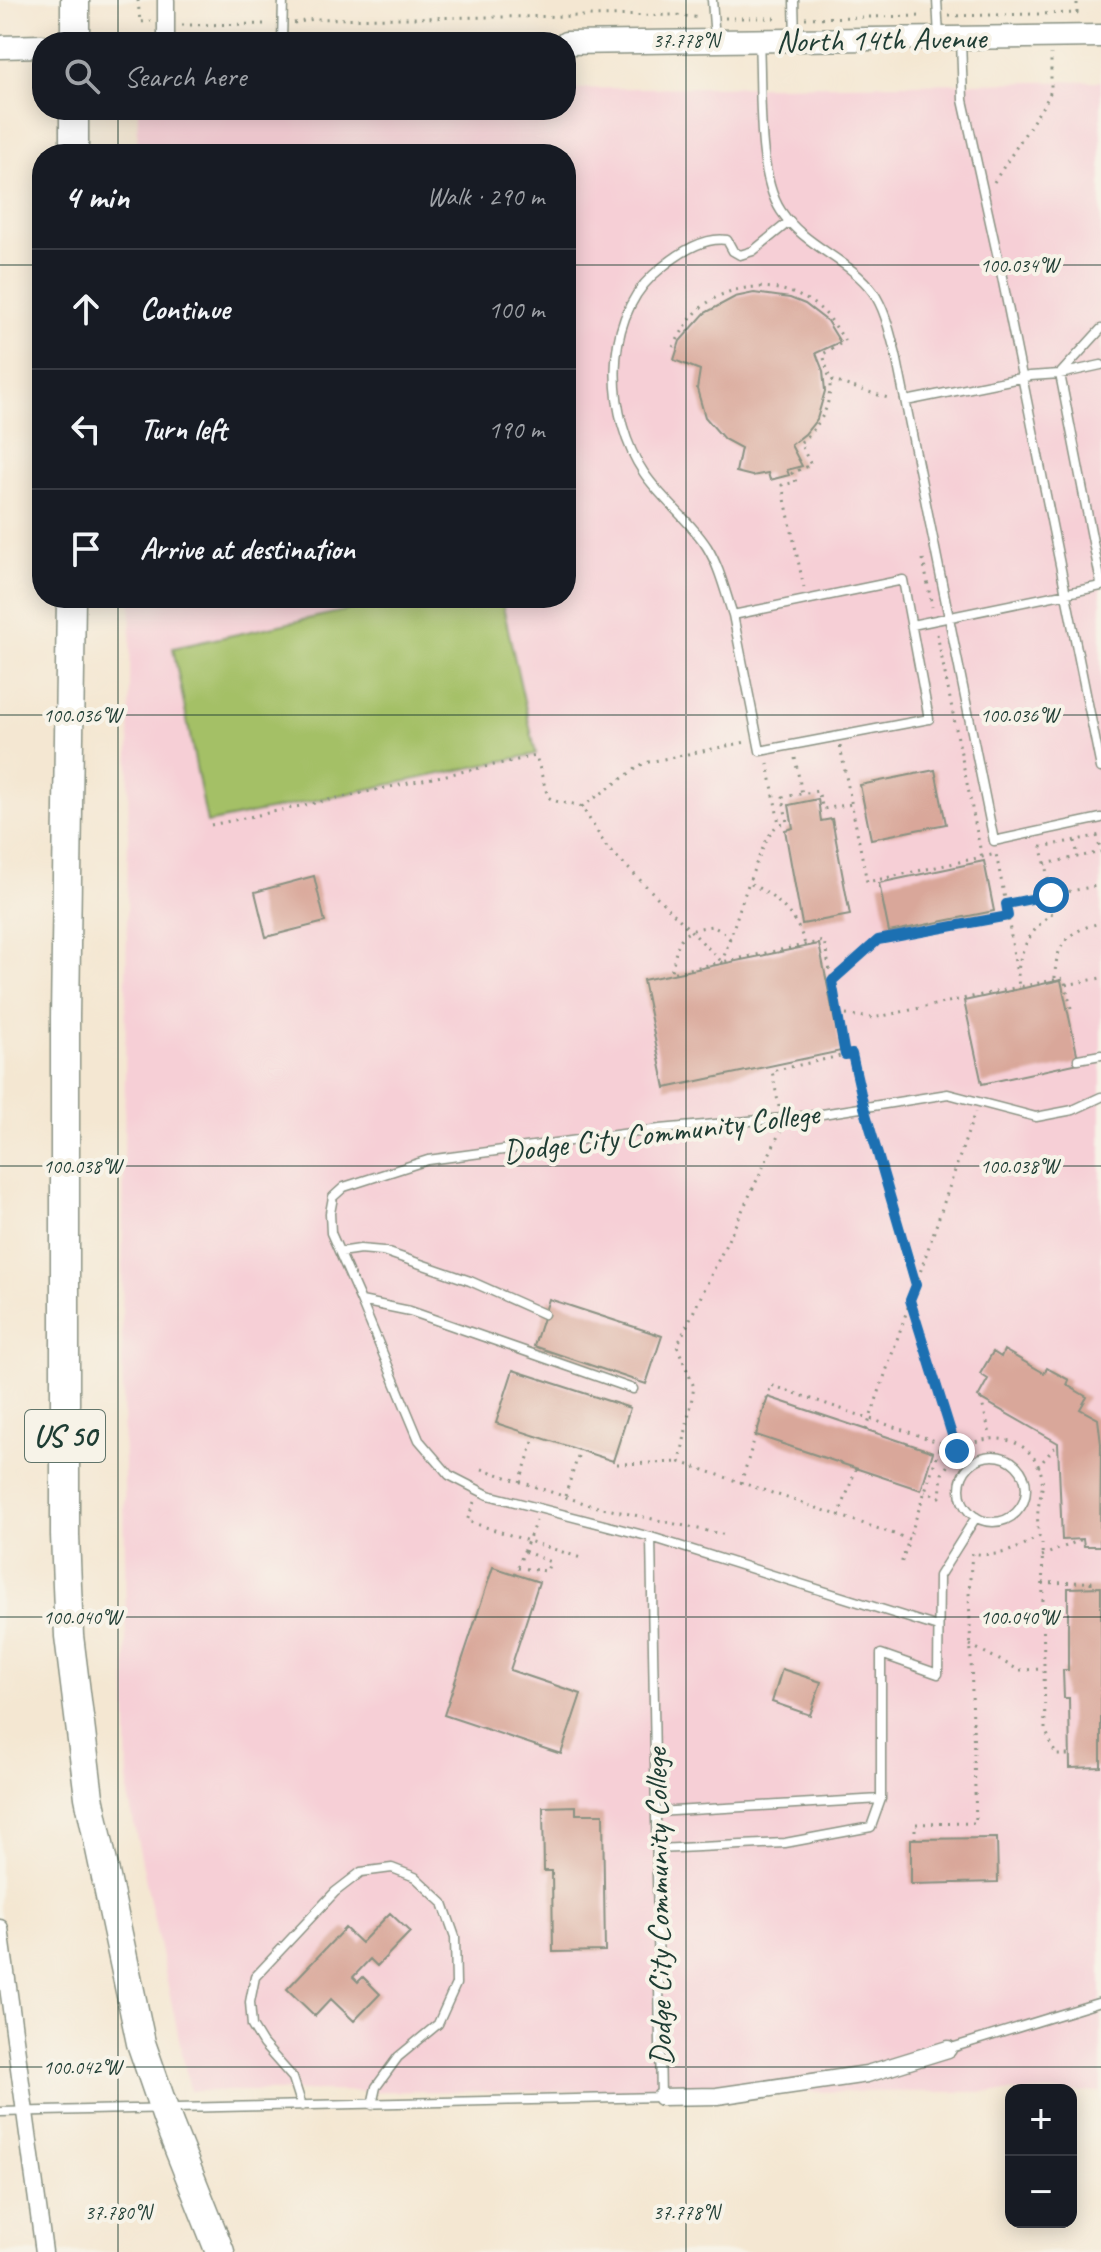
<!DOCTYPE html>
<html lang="en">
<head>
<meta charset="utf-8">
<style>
  body { margin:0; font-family:Caveat,sans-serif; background:#20242c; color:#f1f3f6 }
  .controls { position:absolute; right:24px; bottom:24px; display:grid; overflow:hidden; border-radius:16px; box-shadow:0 4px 20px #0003 }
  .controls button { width:72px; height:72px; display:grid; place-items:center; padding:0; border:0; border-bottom:2px solid #363941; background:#171b24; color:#f1f3f6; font:40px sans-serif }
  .stop { position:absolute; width:24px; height:24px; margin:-18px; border:6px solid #1f6fb2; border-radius:50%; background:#fff }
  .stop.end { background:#1f6fb2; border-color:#fff; box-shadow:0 2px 8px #0008 }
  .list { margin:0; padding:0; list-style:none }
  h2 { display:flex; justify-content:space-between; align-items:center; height:104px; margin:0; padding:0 32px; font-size:34px }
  h2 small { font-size:26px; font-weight:400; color:#9ea1a6 }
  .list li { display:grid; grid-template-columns:52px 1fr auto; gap:24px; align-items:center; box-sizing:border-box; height:120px; padding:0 32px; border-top:2px solid #363941 }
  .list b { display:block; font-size:30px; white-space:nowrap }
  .list em { font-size:26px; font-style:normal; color:#9ea1a6 }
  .icon { flex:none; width:44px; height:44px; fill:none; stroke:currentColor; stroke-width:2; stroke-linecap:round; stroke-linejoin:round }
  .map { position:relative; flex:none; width:1101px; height:2252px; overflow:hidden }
  .search { position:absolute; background:#171b24; box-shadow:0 4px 20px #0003; left:32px; top:32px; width:544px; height:88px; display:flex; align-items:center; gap:20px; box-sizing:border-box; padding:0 28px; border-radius:32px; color:#9ea1a6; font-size:30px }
  .panel { position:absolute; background:#171b24; box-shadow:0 4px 20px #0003; left:32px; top:144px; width:544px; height:464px; border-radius:32px }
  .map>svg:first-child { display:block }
  .built { fill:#f6cfd6 }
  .green { fill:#a4c066; stroke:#627e4d; stroke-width:2 }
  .building { fill:#d9a79a }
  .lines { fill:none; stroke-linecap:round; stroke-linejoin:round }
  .lane-casing { stroke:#8a9283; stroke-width:11 }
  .street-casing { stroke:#8a9283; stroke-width:19 }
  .secondary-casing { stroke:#8a9283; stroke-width:25 }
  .highway-casing { stroke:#8a9283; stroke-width:31 }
  .path { stroke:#8a9283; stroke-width:3; stroke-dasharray:2 6; stroke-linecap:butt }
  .lane { stroke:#fff; stroke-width:8 }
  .street { stroke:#fff; stroke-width:16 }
  .secondary { stroke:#fff; stroke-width:22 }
  .highway { stroke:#fff; stroke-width:28 }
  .route { stroke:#1f6fb2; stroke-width:10 }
  .ticks { fill:none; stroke:#1f3d34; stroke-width:2; stroke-opacity:0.45 }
  .labels { text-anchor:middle; stroke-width:8; stroke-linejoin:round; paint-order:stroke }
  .shield { fill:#f7f3e8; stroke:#60746a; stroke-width:2 }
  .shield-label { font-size:30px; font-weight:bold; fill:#1f3d34 }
  .street-label { font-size:32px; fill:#1f3d34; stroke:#f7f3e8 }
  .ticks-label { font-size:20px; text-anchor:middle; fill:#1f3d34; stroke:#f7f3e8; stroke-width:8; stroke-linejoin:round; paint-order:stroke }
</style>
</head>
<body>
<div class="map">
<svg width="1101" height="2252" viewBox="0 0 1101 2252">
  <rect width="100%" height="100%" fill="#f7f3e8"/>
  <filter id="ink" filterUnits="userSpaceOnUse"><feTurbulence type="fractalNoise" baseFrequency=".0125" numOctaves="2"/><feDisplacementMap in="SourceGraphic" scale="16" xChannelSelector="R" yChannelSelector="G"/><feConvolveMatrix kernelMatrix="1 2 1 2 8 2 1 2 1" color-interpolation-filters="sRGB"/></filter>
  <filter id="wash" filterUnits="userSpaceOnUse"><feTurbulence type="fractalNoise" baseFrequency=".006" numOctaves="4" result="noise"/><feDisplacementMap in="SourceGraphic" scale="32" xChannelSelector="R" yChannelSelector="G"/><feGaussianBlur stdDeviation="1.8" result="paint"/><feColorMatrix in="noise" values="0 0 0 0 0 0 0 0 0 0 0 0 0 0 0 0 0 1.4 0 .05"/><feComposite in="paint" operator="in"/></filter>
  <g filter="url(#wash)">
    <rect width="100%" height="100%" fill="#f4e7d2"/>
    <path class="built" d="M 1101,81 L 1101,2092 L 190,2091 L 128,1796 L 122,1312 L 131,598 L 566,598 L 566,154 L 137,154 L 138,110 L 566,110 L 566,89 Z"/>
    <path class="green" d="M 404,598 L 501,598 L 536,754 L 207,823 L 173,648 Z"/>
    <g id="blocks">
      <path class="building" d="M 754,293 L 790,298 L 805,304 L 827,321 L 840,342 L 816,353 L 823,371 L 825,391 L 817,419 L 805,434 L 791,445 L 802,466 L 787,470 L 789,475 L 770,480 L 768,473 L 752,476 L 736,472 L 741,448 L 724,439 L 705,417 L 697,389 L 700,370 L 674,360 L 680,341 L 705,313 L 735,297 Z
        M 935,770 L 946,824 L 871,839 L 860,785 Z
        M 818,799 L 821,821 L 832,819 L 850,915 L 802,924 L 785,830 L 793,828 L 789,805 Z
        M 984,861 L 994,911 L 889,932 L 879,883 Z
        M 314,876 L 325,922 L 266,937 L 255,892 Z
        M 819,944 L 841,1051 L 665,1088 L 643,980 Z
        M 1061,980 L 1079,1063 L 982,1084 L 964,1001 Z
        M 549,1299 L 662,1336 L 646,1384 L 534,1346 Z
        M 1004,1350 L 1044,1373 L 1047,1368 L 1069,1380 L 1067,1385 L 1087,1397 L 1080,1409 L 1098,1419 L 1101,1444 L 1100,1546 L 1084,1546 L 1083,1539 L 1062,1540 L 1058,1443 L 978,1397 L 988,1379 L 980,1374 L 993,1352 L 1001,1357 Z
        M 513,1370 L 630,1408 L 613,1461 L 496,1423 Z
        M 768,1397 L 933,1452 L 921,1490 L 756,1435 Z
        M 493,1567 L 539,1582 L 510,1670 L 581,1694 L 561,1754 L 444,1715 Z
        M 1101,1587 L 1101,1767 L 1070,1768 L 1069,1698 L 1064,1698 L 1063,1670 L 1068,1670 L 1068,1588 Z
        M 782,1669 L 821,1682 L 810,1715 L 772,1702 Z
        M 576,1806 L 576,1814 L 603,1814 L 605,1951 L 553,1952 L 552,1871 L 544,1871 L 543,1807 Z
        M 997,1838 L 998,1882 L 911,1884 L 911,1839 Z
        M 390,1913 L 410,1932 L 377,1966 L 370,1959 L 353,1977 L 358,1982 L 363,1977 L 380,1994 L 354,2021 L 331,1999 L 315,2016 L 287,1989 L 345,1928 L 361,1943 Z"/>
    </g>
  </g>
  <g filter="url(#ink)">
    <use href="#blocks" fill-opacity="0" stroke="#8a9283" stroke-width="2"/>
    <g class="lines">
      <g class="lane-casing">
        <path id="lane" d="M 712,0 L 715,39
          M 794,0 L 795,40
          M 937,0 L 939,37
          M 961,39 L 963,100 L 1000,267 L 1101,768
          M 282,42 L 283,0
          M 759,42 C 762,89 756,173 781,211 C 804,246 849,259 873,292 C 886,311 890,334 896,355 L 994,841 L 1101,818
          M 1101,329 L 1060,374 L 1101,583
          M 906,401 L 1030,376 L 1060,374 L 1101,365
          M 903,580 L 929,719 L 760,751 L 733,615 Z
          M 733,615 C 725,592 720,568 707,547 C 690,520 662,500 644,473 C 607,419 602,322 653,275 C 672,258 701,236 727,240 L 733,251 L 740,255 L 753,251 L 790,221
          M 912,625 L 1101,586
          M 1078,1059 L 1101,1055
          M 340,1252 L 360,1249 L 383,1251 L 470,1281 L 544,1314
          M 361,1301 L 419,1440 L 449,1475 L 488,1495 L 651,1537 L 938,1627
          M 633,1389 L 410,1311 L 361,1301 L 331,1233 L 330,1213 L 333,1197 L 344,1187 L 428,1160 L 660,1129 L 816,1115 L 948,1094 L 1036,1117 L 1073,1110 L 1101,1097
          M960 1489a33 33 0 1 1 66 0a33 33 0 1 1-66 0Z
          M 656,1812 L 881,1799 L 881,1654 L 938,1674 L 939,1576 L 976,1517
          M 657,1849 L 785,1843 L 871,1827 L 881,1799
          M 948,2049 L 1101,2002
          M 302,2106 L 293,2078 L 263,2044 L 252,2026 L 250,2002 L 255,1977 L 335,1892 L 361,1872 L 392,1868 L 415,1877 L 443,1903 L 455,1937 L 456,1984 L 438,2024 L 398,2057 L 376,2087 L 372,2105
          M 0,2112 L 661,2097 L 651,1537"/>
      </g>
      <g class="street-casing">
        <path id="street" d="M 166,42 L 166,0
          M 0,1928 L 44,2252
          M 661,2097 L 717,2096 L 867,2074 L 948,2049"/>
      </g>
      <g class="secondary-casing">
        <path id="secondary" d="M 566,43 L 1101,36
          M 0,47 L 42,46"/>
      </g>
      <g class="highway-casing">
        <path id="highway" d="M 75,42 L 75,0
          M 74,154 L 74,110
          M 71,598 L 65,1017 L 65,1535 L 69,1636 L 89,1797 L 141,2043 L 169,2124 L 220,2252"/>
      </g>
      <path class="path" d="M 138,0 L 140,22 L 151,21
        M 949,16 L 1077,13 L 1077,0
        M 725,18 L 781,18
        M 805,18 L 925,16
        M 294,23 L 314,19 L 676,15 L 701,18
        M 182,25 L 270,24
        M 994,182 L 1048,98 L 1051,90 L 1051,54
        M 673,347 C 682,332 689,318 702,307 C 735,279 786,282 818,307 C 830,316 837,329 845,341 L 823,354 L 830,380 L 891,399
        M 923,559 L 932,607
        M 804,588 L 782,485 L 796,482 L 792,473 L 811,465 L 800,443 C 820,425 831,408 830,380
        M 937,634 L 982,858
        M 840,746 L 867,882 L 996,854 L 1006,904
        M 795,758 L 802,794
        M 768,763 L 779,824 L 787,823 L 783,797 L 818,791 L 823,809 L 852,804
        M 582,807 L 644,763 L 746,742
        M 211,825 L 536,756 L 548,797 C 561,806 571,801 582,807 L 606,846 L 722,962 L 824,941 L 832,981
        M 1097,836 L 1101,852
        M 1075,841 L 1078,857
        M 1045,864 L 1101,852
        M 751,884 C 777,897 798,917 805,945
        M 730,939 L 725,933 L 712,926 C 676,931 679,940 671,973 L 722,962 C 732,935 760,836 779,824
        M 1016,969 L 1006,904 L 1051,895 L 1042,847 L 1101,835
        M 1055,978 C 1055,944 1069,930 1101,923
        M 1066,985 L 1101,978
        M 1071,1008 L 1064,978 L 1019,987 C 1014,956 1030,929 1055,911 L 1051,895 L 1101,885
        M 838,1014 L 873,1018 L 1019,987
        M 862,1097 L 852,1054 L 845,1055 L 832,981 L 878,940 L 1008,916
        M 779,1107 L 772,1071 L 845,1055
        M 868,1119 L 916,1285
        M 781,1130 L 677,1346 L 694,1387 L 680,1462 L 909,1539 L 901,1564
        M 910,1300 L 957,1451 L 942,1474 L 940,1497 L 925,1492
        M 981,1399 L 991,1438
        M 866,1430 L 975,1112
        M 617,1464 L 680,1462
        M 1038,1467 L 1058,1443
        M 482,1469 L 593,1506 L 726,1535
        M 520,1482 L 535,1436
        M 741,1483 L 771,1385 L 941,1443 L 909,1539
        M 565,1496 L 580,1450
        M 474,1502 L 467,1521 L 581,1558
        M 839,1516 L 856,1468
        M 1039,1536 L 1042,1540 L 1045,1729 L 1056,1755 L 1070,1755
        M 1042,1556 L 1083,1539
        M 518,1568 L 547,1571 L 550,1562 L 524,1551
        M 515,1574 L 537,1518
        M 1043,1583 L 1091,1582 L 1091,1587
        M 970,1645 L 1019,1670 L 1044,1669
        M 915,1839 L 915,1824 L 976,1823 L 969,1592 L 972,1553 C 998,1558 1017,1550 1039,1536 C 1038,1528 1037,1519 1038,1511 C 1039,1497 1045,1487 1041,1473 C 1030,1434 984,1431 957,1451"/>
      <use href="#lane" class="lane"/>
      <use href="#street" class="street"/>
      <use href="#secondary" class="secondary"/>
      <use href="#highway" class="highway"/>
    </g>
  </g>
  <g class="lines" filter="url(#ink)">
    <path class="route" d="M 957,1451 L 910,1300 L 916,1285 L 864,1107 L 852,1054 L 845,1055 L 832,981 L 878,940 L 1008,916 L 1006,904 L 1051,895"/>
  </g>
  <path class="ticks" d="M 118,0 L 118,42M 686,0 L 686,2252M 118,110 L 118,154M 0,265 L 42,265M 566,265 L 1101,265M 118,598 L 118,2252M 0,715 L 1101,715M 0,1166 L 1101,1166M 0,1617 L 1101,1617M 0,2067 L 1101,2067"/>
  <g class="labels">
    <rect class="shield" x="25" y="1410" width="80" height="52" rx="6"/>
    <g class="shield-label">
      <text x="65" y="1446">US 50</text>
    </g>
    <g class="street-label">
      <text transform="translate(881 39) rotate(-1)" y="11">North 14th Avenue</text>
      <text transform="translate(661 1132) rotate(-7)" y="11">Dodge City Community College</text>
      <text transform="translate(658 1907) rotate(-91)" y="11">Dodge City Community College</text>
    </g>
  </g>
  <g class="ticks-label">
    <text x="686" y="47">37.778°N</text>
    <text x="1019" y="272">100.034°W</text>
    <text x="1019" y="722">100.036°W</text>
    <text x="82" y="722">100.036°W</text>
    <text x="82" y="1173">100.038°W</text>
    <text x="1019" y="1173">100.038°W</text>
    <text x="82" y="1624">100.040°W</text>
    <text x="1019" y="1624">100.040°W</text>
    <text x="82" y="2074">100.042°W</text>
    <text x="118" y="2219">37.780°N</text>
    <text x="686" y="2219">37.778°N</text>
  </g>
</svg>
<div class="controls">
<button>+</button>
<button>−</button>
</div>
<div class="stop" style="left:1051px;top:895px"></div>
<div class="stop end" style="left:957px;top:1451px"></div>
<div class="search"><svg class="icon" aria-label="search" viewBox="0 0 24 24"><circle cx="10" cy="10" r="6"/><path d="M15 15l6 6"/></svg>Search here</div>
<section class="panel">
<h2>4 min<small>Walk · 290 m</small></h2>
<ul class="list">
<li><svg class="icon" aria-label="ahead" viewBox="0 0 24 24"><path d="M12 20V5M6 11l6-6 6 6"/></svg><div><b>Continue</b></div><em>100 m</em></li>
<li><svg class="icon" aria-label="left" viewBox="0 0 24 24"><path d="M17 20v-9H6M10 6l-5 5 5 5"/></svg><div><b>Turn left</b></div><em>190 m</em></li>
<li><svg class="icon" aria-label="arrive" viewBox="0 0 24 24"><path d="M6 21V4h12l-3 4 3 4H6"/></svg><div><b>Arrive at destination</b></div></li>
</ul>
</section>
</div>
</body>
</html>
